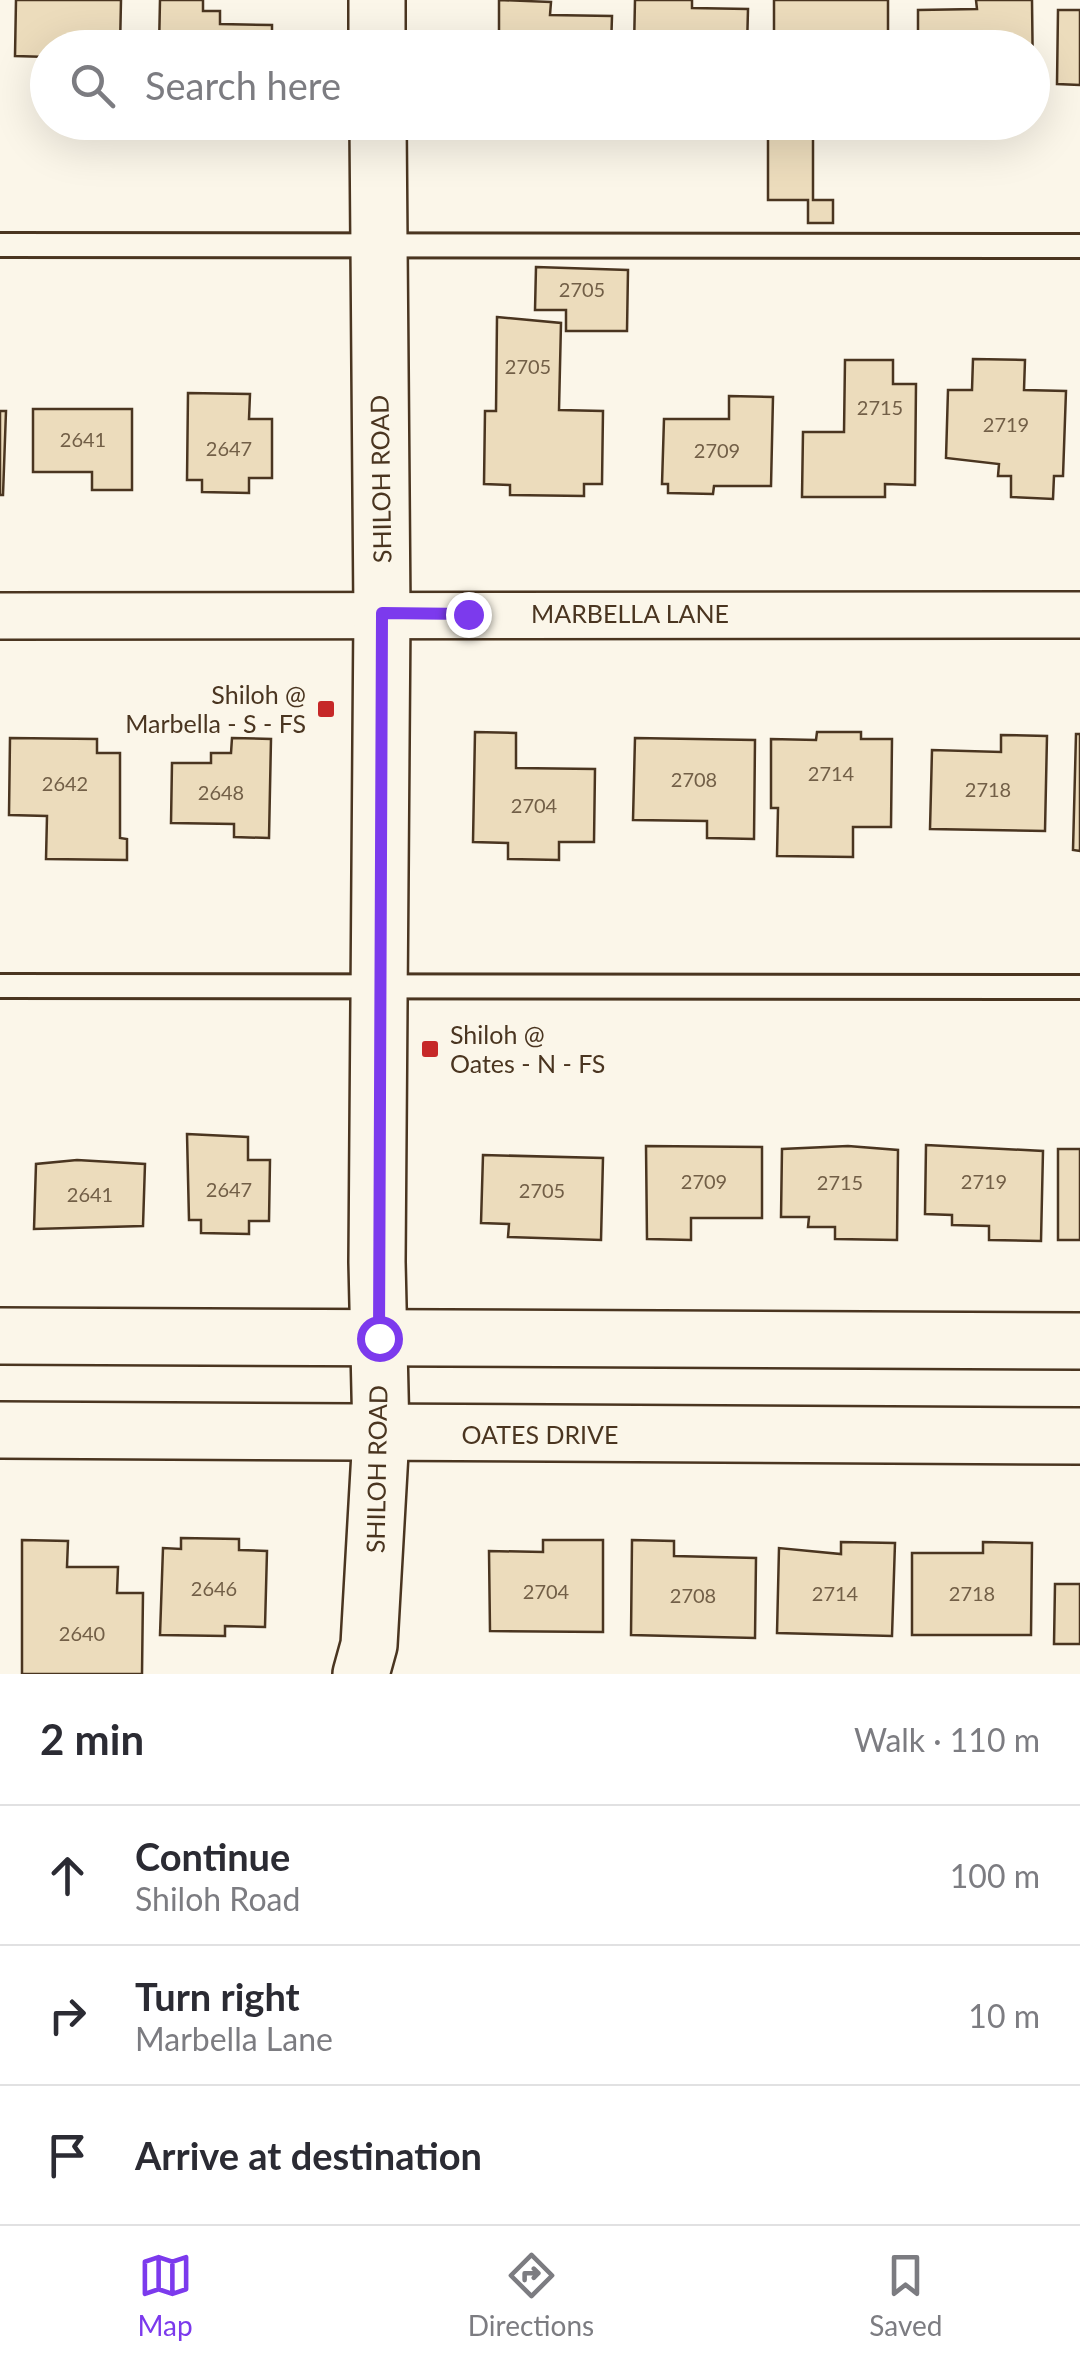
<!DOCTYPE html>
<html lang="en">
<head>
<meta charset="utf-8">
<style>
  body { margin:0; font-family:Lato,sans-serif; background:#f2f2f3; color:#2b2b33 }
  .stop { position:absolute; width:30px; height:30px; margin:-22px; border:8px solid #7c3aed; border-radius:50%; background:#fff }
  .stop.end { background:#7c3aed; border-color:#fff; box-shadow:0 2px 10px #0008 }
  .list { margin:0; padding:0; list-style:none }
  h2 { display:flex; justify-content:space-between; align-items:center; height:130px; margin:0; padding:0 40px; font-size:42px }
  h2 small { font-size:32px; font-weight:400; color:#7c7c81 }
  .list li { display:grid; grid-template-columns:65px 1fr auto; gap:30px; align-items:center; box-sizing:border-box; height:140px; padding:0 40px; border-top:2px solid #e1e1e2 }
  .list b { display:block; font-size:38px; white-space:nowrap }
  .list p { margin:0; font-size:32px; white-space:nowrap; color:#7c7c81 }
  .list em { font-size:32px; font-style:normal; color:#7c7c81 }
  .icon { flex:none; width:55px; height:55px; fill:none; stroke:currentColor; stroke-width:2; stroke-linecap:round; stroke-linejoin:round }
  .map { position:relative; flex:none; width:1080px; height:1674px; overflow:hidden }
  .search { position:absolute; background:#fff; box-shadow:0 10px 40px #0002; left:30px; right:30px; top:30px; height:110px; display:flex; align-items:center; gap:25px; box-sizing:border-box; padding:0 35px; border-radius:55px; color:#7c7c81; font-size:38px }
  .sheet { height:550px; background:#fff }
  nav { display:flex; justify-content:space-around; align-items:center; box-sizing:border-box; height:140px; border-top:2px solid #e1e1e2; background:#fff; font-size:28px; color:#7c7c81 }
  nav a { display:grid; justify-items:center; gap:5px }
  nav .on { color:#7c3aed }
  .map>svg:first-child { display:block }
  .building { fill:#ecdcbc; stroke:#4a3520; stroke-width:2.5 }
  .lines { fill:none; stroke-linecap:round; stroke-linejoin:round }
  .service-casing { stroke:#4a3520; stroke-width:28 }
  .minor-casing { stroke:#4a3520; stroke-width:50 }
  .tertiary-casing { stroke:#4a3520; stroke-width:60 }
  .secondary-casing { stroke:#4a3520; stroke-width:60 }
  .service { stroke:#fbf6e9; stroke-width:22 }
  .minor { stroke:#fbf6e9; stroke-width:45 }
  .tertiary { stroke:#fbf6e9; stroke-width:55 }
  .secondary { stroke:#fbf6e9; stroke-width:55 }
  .route { stroke:#7c3aed; stroke-width:12 }
  .poi-dot { fill:#c62828; stroke:#fbf6e9; stroke-width:4 }
  .labels { text-anchor:middle; stroke-width:8; stroke-linejoin:round; paint-order:stroke }
  .number-label { font-size:20px; fill:#725f47 }
  .street-label { font-size:25px; fill:#4a3520; stroke:#fbf6e9 }
  .poi-label { font-size:25px; fill:#4a3520; stroke:#fbf6e9; text-anchor:end }
</style>
</head>
<body>
<div class="map">
<svg width="1080" height="1674" viewBox="0 0 1080 1674">
  <rect width="100%" height="100%" fill="#fbf6e9"/>
  <path class="building" d="M 16,0 L 121,0 L 120,48 L 48,48 L 48,57 L 15,56 Z
    M 160,0 L 203,0 L 203,11 L 220,11 L 220,24 L 272,25 L 272,48 L 159,48 Z
    M 499,0 L 551,2 L 550,15 L 612,16 L 611,48 L 499,48 Z
    M 635,0 L 692,0 L 692,8 L 748,9 L 747,48 L 634,48 Z
    M 774,0 L 888,0 L 888,48 L 774,48 Z
    M 976,0 L 1032,0 L 1033,83 L 1032,48 L 918,48 L 918,10 L 977,9 Z
    M 1058,10 L 1080,10 L 1080,85 L 1057,84 Z
    M 760,122 L 829,122 L 829,133 L 813,134 L 813,200 L 833,200 L 833,223 L 808,223 L 808,200 L 768,200 L 768,133 L 760,133 Z
    M 536,267 L 628,270 L 627,331 L 566,331 L 566,310 L 535,310 Z
    M 497,317 L 561,323 L 559,410 L 603,411 L 602,484 L 584,484 L 584,496 L 510,495 L 510,485 L 484,484 L 485,411 L 496,411 Z
    M 973,359 L 1025,360 L 1024,390 L 1066,391 L 1063,476 L 1054,476 L 1053,499 L 1011,497 L 1011,476 L 998,476 L 999,464 L 946,458 L 948,390 L 972,390 Z
    M 845,360 L 893,360 L 893,384 L 916,384 L 915,485 L 885,484 L 885,497 L 802,497 L 803,432 L 844,432 Z
    M 188,393 L 250,394 L 249,419 L 272,419 L 272,478 L 249,478 L 249,493 L 202,492 L 202,480 L 187,480 Z
    M 729,396 L 773,397 L 771,486 L 714,486 L 713,494 L 668,493 L 668,484 L 662,484 L 664,419 L 729,419 Z
    M 33,409 L 132,409 L 132,490 L 92,490 L 92,472 L 33,472 Z
    M 0,411 L 6,411 L 3,495 L 0,495 Z
    M 475,732 L 516,733 L 516,768 L 595,769 L 594,842 L 559,842 L 559,860 L 508,859 L 508,843 L 473,842 Z
    M 817,732 L 861,732 L 861,739 L 892,739 L 891,827 L 853,827 L 853,857 L 777,856 L 778,808 L 771,808 L 771,739 L 816,740 Z
    M 1076,734 L 1080,734 L 1080,851 L 1073,850 Z
    M 1001,735 L 1047,736 L 1045,831 L 930,829 L 932,750 L 1001,752 Z
    M 10,738 L 97,739 L 97,753 L 120,753 L 120,838 L 127,839 L 127,860 L 46,859 L 47,816 L 9,815 Z
    M 232,738 L 271,739 L 269,838 L 234,837 L 234,824 L 171,823 L 172,763 L 211,763 L 211,753 L 231,753 Z
    M 635,738 L 755,740 L 754,839 L 707,838 L 707,821 L 633,820 Z
    M 187,1134 L 248,1137 L 248,1160 L 270,1160 L 269,1221 L 249,1221 L 249,1234 L 201,1233 L 201,1220 L 189,1220 Z
    M 926,1145 L 1043,1151 L 1041,1241 L 989,1240 L 989,1226 L 952,1225 L 952,1215 L 925,1214 Z
    M 646,1146 L 762,1147 L 762,1218 L 691,1218 L 691,1240 L 647,1239 Z
    M 848,1146 L 898,1150 L 897,1240 L 835,1239 L 835,1227 L 808,1227 L 809,1217 L 781,1217 L 782,1149 Z
    M 1058,1149 L 1080,1149 L 1080,1240 L 1058,1240 Z
    M 483,1155 L 603,1158 L 601,1240 L 508,1237 L 509,1224 L 481,1223 Z
    M 77,1160 L 145,1164 L 143,1226 L 34,1229 L 36,1164 Z
    M 181,1538 L 239,1539 L 239,1550 L 267,1551 L 265,1627 L 225,1626 L 225,1636 L 160,1635 L 163,1548 L 181,1549 Z
    M 22,1540 L 68,1541 L 67,1567 L 118,1567 L 117,1593 L 143,1593 L 142,1674 L 22,1674 Z
    M 543,1540 L 603,1540 L 603,1632 L 490,1631 L 489,1551 L 543,1552 Z
    M 632,1540 L 674,1541 L 674,1556 L 756,1558 L 755,1638 L 631,1635 Z
    M 841,1542 L 895,1543 L 892,1636 L 777,1633 L 779,1548 L 841,1554 Z
    M 983,1542 L 1032,1543 L 1031,1635 L 912,1635 L 912,1553 L 983,1553 Z
    M 1055,1584 L 1080,1584 L 1080,1644 L 1054,1644 Z"/>
  <g class="lines">
    <g class="service-casing">
      <path id="service" d="M 0,245 L 1080,246
        M 0,986 L 1080,987"/>
    </g>
    <g class="minor-casing">
      <path id="minor" d="M 0,616 L 1080,615"/>
    </g>
    <g class="tertiary-casing">
      <path id="tertiary" d="M 377,0 L 377,48
        M 361,1674 L 369,1645 L 381,1435 L 377,1262 L 382,613 L 378,122"/>
    </g>
    <g class="secondary-casing">
      <path id="secondary" d="M 0,1336 L 1080,1341
        M 0,1430 L 1080,1436"/>
    </g>
    <use href="#service" class="service"/>
    <use href="#minor" class="minor"/>
    <use href="#tertiary" class="tertiary"/>
    <use href="#secondary" class="secondary"/>
  </g>
  <g class="lines">
    <path class="route" d="M 379,1338 L 382,613 L 468,614"/>
  </g>
  <g class="poi-dot">
    <rect x="316" y="699" width="20" height="20" rx="5"/>
    <rect x="420" y="1039" width="20" height="20" rx="5"/>
  </g>
  <g class="labels">
    <g class="number-label">
      <text x="582" y="297">2705</text>
      <text x="528" y="374">2705</text>
      <text x="880" y="415">2715</text>
      <text x="1006" y="432">2719</text>
      <text x="83" y="447">2641</text>
      <text x="229" y="456">2647</text>
      <text x="717" y="458">2709</text>
      <text x="831" y="781">2714</text>
      <text x="694" y="787">2708</text>
      <text x="65" y="791">2642</text>
      <text x="988" y="797">2718</text>
      <text x="221" y="800">2648</text>
      <text x="534" y="813">2704</text>
      <text x="704" y="1189">2709</text>
      <text x="984" y="1189">2719</text>
      <text x="840" y="1190">2715</text>
      <text x="229" y="1197">2647</text>
      <text x="542" y="1198">2705</text>
      <text x="90" y="1202">2641</text>
      <text x="214" y="1596">2646</text>
      <text x="546" y="1599">2704</text>
      <text x="835" y="1601">2714</text>
      <text x="972" y="1601">2718</text>
      <text x="693" y="1603">2708</text>
      <text x="82" y="1641">2640</text>
    </g>
    <g class="street-label">
      <text transform="translate(381 479) rotate(-91)" y="9">SHILOH ROAD</text>
      <text x="630" y="623">MARBELLA LANE</text>
      <text x="540" y="1444">OATES DRIVE</text>
      <text transform="translate(377 1469) rotate(-89)" y="9">SHILOH ROAD</text>
    </g>
    <g class="poi-label">
      <text x="306" y="704">Shiloh @<tspan x="306" dy="29">Marbella - S - FS</tspan></text>
      <text x="450" y="1044" text-anchor="start">Shiloh @<tspan x="450" dy="29">Oates - N - FS</tspan></text>
    </g>
  </g>
</svg>
<div class="stop" style="left:379px;top:1338px"></div>
<div class="stop end" style="left:468px;top:614px"></div>
<div class="search"><svg class="icon" aria-label="search" viewBox="0 0 24 24"><circle cx="10" cy="10" r="6"/><path d="M15 15l6 6"/></svg>Search here</div>
</div>
<section class="sheet">
<h2>2 min<small>Walk · 110 m</small></h2>
<ul class="list">
<li><svg class="icon" aria-label="ahead" viewBox="0 0 24 24"><path d="M12 20V5M6 11l6-6 6 6"/></svg><div><b>Continue</b><p>Shiloh Road</p></div><em>100 m</em></li>
<li><svg class="icon" aria-label="right" viewBox="0 0 24 24"><path d="M7 20v-9h11M14 6l5 5-5 5"/></svg><div><b>Turn right</b><p>Marbella Lane</p></div><em>10 m</em></li>
<li><svg class="icon" aria-label="arrive" viewBox="0 0 24 24"><path d="M6 21V4h12l-3 4 3 4H6"/></svg><div><b>Arrive at destination</b></div></li>
</ul>
</section>
<nav>
<a class="on"><svg class="icon" aria-label="map" viewBox="0 0 24 24"><path d="M3 6l6-2 6 2 6-2v14l-6 2-6-2-6 2zM9 4v14M15 6v14"/></svg>Map</a>
<a><svg class="icon" aria-label="directions" viewBox="0 0 24 24"><path d="M12 3l9 9-9 9-9-9zM9 14v-3h6M13 9l2 2-2 2"/></svg>Directions</a>
<a><svg class="icon" aria-label="saved" viewBox="0 0 24 24"><path d="M7 4h10v16l-5-4-5 4z"/></svg>Saved</a>
</nav>
</body>
</html>
